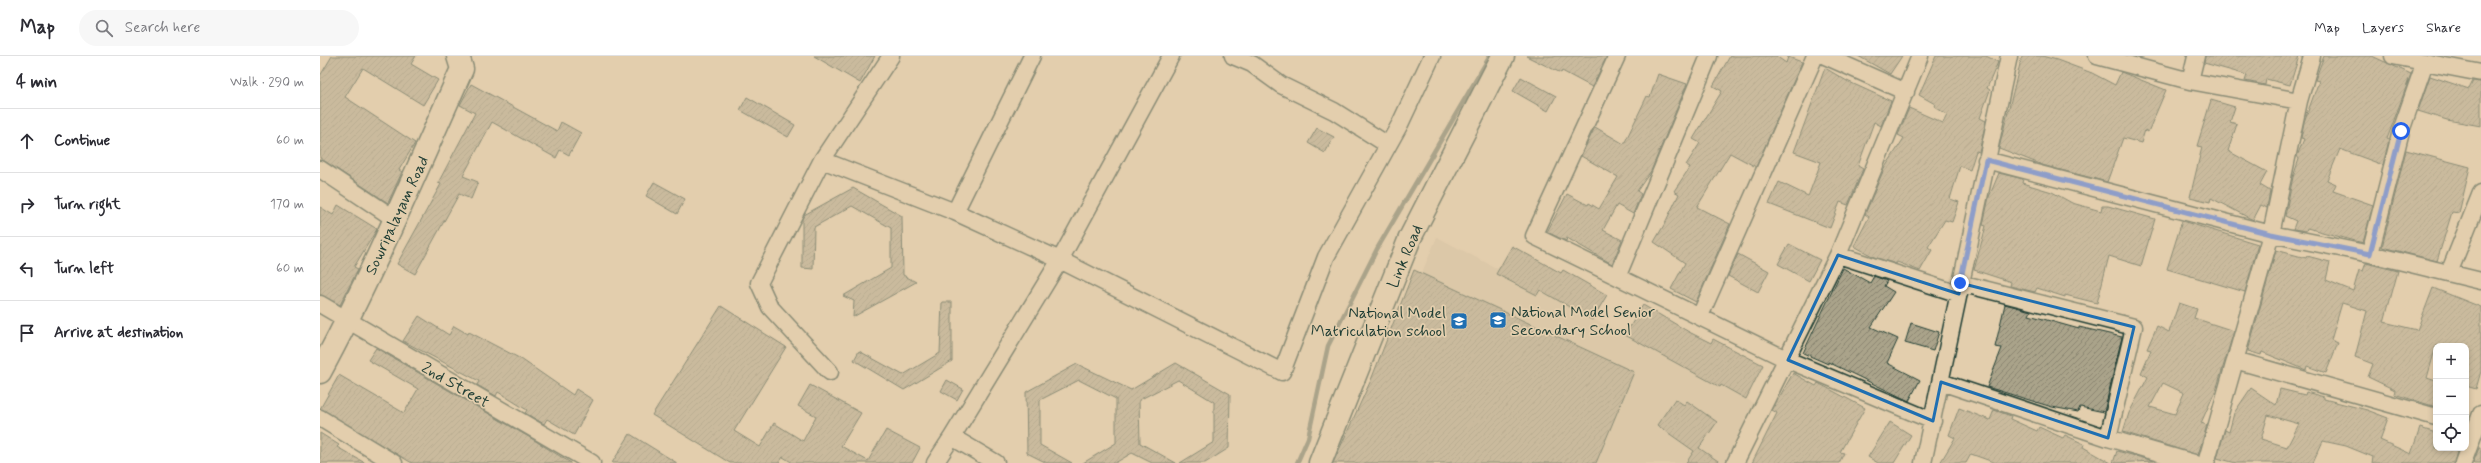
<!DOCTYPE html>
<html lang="en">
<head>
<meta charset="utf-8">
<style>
  body { margin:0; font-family:Mynerve,sans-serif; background:#f7f7f7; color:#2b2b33 }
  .controls { position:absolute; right:12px; bottom:12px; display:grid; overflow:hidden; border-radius:8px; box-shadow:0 2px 6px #0003 }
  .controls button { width:36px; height:36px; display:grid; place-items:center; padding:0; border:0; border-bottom:1px solid #e1e1e2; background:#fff; color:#2b2b33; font:20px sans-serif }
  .stop { position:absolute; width:12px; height:12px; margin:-9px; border:3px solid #2563eb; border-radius:50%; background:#fff }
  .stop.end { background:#2563eb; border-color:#fff; box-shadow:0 1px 4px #0008 }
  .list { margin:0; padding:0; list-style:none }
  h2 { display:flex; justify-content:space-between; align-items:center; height:52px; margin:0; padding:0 16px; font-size:17px }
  h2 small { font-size:13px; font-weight:400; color:#7c7c81 }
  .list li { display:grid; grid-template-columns:26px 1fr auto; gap:12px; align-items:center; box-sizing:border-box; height:64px; padding:0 16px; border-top:1px solid #e1e1e2 }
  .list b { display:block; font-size:15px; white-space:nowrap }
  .list em { font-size:13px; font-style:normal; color:#7c7c81 }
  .icon { flex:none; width:22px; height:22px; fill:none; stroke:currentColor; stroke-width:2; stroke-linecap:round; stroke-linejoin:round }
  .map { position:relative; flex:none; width:2161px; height:407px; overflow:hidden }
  header { display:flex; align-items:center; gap:24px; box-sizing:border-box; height:56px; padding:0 20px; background:#fff; border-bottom:1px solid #e1e1e2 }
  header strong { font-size:19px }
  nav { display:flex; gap:22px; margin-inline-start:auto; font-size:14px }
  .search { width:280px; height:36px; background:#f7f7f7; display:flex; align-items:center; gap:10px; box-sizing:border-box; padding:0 14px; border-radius:22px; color:#7c7c81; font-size:15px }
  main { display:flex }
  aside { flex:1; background:#fff }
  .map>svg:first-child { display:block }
  .built { fill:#d2c1a2 }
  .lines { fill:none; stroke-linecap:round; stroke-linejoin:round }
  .stream { stroke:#65705f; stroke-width:4.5 }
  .building { fill:url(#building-hatch); stroke:#1f3d34; fill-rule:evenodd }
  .street-casing { stroke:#1f3d34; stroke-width:19 }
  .secondary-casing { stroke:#1f3d34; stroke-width:25 }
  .street { stroke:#e3cead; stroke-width:16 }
  .secondary { stroke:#e3cead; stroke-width:22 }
  .route { stroke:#2563eb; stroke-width:5 }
  .marked { fill:none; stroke:#1f6fb2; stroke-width:3; stroke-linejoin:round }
  .labels { text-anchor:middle; stroke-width:3.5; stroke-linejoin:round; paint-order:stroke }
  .street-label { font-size:16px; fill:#1f3d34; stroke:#e3cead }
  .poi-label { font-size:16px; fill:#1f3d34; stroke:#e3cead; text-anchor:start }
</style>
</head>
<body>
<header>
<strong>Map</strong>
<div class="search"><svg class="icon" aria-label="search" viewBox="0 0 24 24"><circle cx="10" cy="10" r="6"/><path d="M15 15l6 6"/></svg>Search here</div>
<nav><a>Map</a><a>Layers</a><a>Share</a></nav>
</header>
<main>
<aside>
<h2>4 min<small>Walk · 290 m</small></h2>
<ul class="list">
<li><svg class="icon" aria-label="ahead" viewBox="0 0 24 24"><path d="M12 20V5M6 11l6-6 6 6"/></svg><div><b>Continue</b></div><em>60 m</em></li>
<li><svg class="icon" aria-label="right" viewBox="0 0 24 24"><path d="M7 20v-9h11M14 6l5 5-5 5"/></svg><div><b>Turn right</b></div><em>170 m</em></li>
<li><svg class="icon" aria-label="left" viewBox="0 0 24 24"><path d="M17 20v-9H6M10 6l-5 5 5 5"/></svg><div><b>Turn left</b></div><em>60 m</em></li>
<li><svg class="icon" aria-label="arrive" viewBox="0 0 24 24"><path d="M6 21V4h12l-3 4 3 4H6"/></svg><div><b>Arrive at destination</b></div></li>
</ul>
</aside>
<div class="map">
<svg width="2161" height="407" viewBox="0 0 2161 407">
  <defs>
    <pattern id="building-hatch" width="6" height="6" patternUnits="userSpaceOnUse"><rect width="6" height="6" fill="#aaa38a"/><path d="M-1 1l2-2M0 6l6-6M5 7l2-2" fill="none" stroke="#8a8672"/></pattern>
  </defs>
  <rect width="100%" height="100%" fill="#e3cead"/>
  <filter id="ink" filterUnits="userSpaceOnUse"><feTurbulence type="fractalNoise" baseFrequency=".025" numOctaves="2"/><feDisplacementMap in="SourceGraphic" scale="8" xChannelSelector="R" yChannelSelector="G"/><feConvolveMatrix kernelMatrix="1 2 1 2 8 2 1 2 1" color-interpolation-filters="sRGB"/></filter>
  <g filter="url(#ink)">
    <path class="built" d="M 1117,181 L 1434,347 L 1405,407 L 1021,407 Z"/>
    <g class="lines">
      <path class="stream" d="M 977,407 L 988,382 L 1008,290 L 1057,193 L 1170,0"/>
    </g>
    <path class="building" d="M 12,0 L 96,0 L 91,8 L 118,24 L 103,49 L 43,12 L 25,41 L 95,87 L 79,114 L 82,116 L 68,147 L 0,102 L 0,20 Z
      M 494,0 L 555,0 L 540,27 Z
      M 1206,0 L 1287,0 L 1272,31 L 1242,15 L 1241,17 Z
      M 1410,0 L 1456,0 L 1466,7 L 1468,1 L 1482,6 L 1436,111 L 1410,97 L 1377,151 L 1410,168 L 1376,246 L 1351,233 L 1365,207 L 1334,186 L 1344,169 L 1359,138 L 1354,135 L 1370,111 L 1366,109 L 1380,87 L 1373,83 L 1402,35 L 1393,30 Z
      M 1538,0 L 1582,0 L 1570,18 Z
      M 1616,0 L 1666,0 L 1678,6 L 1667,32 L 1670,34 L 1660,62 L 1666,65 L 1659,96 L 1656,95 L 1650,114 L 1640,110 L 1630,143 L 1639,146 L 1632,166 L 1625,164 L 1608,191 L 1612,194 L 1600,215 L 1577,206 L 1576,208 L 1554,201 L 1534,190 L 1549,161 L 1545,158 L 1564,113 L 1584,82 L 1578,79 L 1589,52 L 1623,67 L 1627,59 L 1614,50 L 1615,48 L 1599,39 Z
      M 1702,0 L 1722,0 L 1737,4 L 1772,17 L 1795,29 L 1801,16 L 1846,34 L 1828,76 L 1825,74 L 1821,87 L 1803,82 L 1787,126 L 1725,110 L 1679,92 Z
      M 1885,0 L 1979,0 L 1970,29 L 1946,23 L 1945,29 L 1925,25 L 1927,19 L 1884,7 Z
      M 2004,0 L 2052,0 L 2091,18 L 2067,83 L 2069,84 L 2063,109 L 2020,93 L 2007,124 L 2016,128 L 2013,135 L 2053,149 L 2043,187 L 1987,172 L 1986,175 L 1973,173 L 1976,165 L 1965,160 L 1973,121 L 1979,103 L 1977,100 L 1984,83 L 1981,82 L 1984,66 L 1999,25 L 1995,24 Z
      M 1505,12 L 1527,25 L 1571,45 L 1561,70 L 1554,66 L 1538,110 L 1543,113 L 1528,149 L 1520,146 L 1510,172 L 1449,148 L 1459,126 L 1488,140 L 1489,138 L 1501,106 L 1474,96 Z
      M 1338,18 L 1367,28 L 1331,115 L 1317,135 L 1321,138 L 1313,158 L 1297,149 L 1283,174 L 1302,184 L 1292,208 L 1247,182 L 1246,185 L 1227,176 L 1247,138 L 1268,149 L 1269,147 L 1279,153 L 1298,121 L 1261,100 L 1275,71 L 1304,88 L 1327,40 L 1330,41 Z
      M 2110,20 L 2149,33 L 2153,25 L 2161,26 L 2161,70 L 2127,64 L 2098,55 Z
      M 1201,21 L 1236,40 L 1228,55 L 1193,35 Z
      M 151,28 L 237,75 L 241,66 L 261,77 L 249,99 L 240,94 L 236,102 L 172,66 L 143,120 L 158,126 L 151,143 L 139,138 L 95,218 L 77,208 L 121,128 L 118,127 L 155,57 L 140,49 Z
      M 427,41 L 475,69 L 468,81 L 420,54 Z
      M 1891,44 L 1915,51 L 1910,66 L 1917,68 L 1908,95 L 1947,116 L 1940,129 L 1950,135 L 1947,152 L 1941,149 L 1933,164 L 1891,142 L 1890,146 L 1870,141 L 1882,91 L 1877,90 Z
      M 997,72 L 1014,81 L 1005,97 L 988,87 Z
      M 2086,94 L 2150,111 L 2139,157 L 2132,156 L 2117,205 L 2062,191 Z
      M 1679,117 L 1703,123 L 1702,127 L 1732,136 L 1752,147 L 1781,155 L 1782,150 L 1788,150 L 1835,163 L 1821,210 L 1789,200 L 1777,247 L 1745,239 L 1745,241 L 1717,232 L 1715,236 L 1690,230 L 1691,226 L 1654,214 L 1666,170 L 1663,169 L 1669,141 Z
      M 334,126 L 365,143 L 357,158 L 326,140 Z
      M 533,132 L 582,160 L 583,219 L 596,226 L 533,261 L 534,245 L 523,240 L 571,212 L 571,172 L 532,150 L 494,171 L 493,213 L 482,212 L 482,163 L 484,159 Z
      M 18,149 L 57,173 L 34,211 L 38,213 L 20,249 L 0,239 L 0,151 L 13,159 Z
      M 1862,165 L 1938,188 L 1925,236 L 1847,213 Z
      M 1469,188 L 1500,204 L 1489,225 L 1458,208 Z
      M 1192,190 L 1241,217 L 1243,214 L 1287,239 L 1272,264 L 1220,234 L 1217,239 L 1176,218 Z
      M 1956,194 L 1986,202 L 1987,200 L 2010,206 L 2006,224 L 2033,235 L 2039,214 L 2043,215 L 2046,207 L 2078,215 L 2064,266 L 2097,274 L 2113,232 L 2161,251 L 2161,315 L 2156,333 L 2146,330 L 2146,290 L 2116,290 L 2107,322 L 2116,325 L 2116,351 L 2074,338 L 2075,334 L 2048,321 L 2053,308 L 2035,301 L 2047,255 L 2022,247 L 2011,284 L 2018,287 L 2006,317 L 1987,310 L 1986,314 L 1942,296 L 1941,299 L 1928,295 Z
      M 1418,198 L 1449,215 L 1438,236 L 1408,220 Z
      M 1523,212 L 1550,227 L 1554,220 L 1567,225 L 1564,230 L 1574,236 L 1551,271 L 1578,283 L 1567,307 L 1600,324 L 1589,345 L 1508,306 L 1508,308 L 1483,297 Z
      M 1094,214 L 1314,316 L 1276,407 L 1013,407 L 1051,324 Z
      M 622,246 L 632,246 L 632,305 L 584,334 L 534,304 L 539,295 L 583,319 L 620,297 Z
      M 1859,247 L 1877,253 L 1874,262 L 1914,275 L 1897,331 L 1881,367 L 1887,369 L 1878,399 L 1803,376 L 1809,357 L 1828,321 L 1821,317 L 1831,294 L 1827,293 L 1837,270 L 1849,276 ZM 1843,327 L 1864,337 L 1855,358 L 1830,351 Z
      M 1685,248 L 1711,255 L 1709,259 L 1759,273 L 1759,271 L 1802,281 L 1784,356 L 1760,351 L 1758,356 L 1732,351 L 1667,331 L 1682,292 L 1675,291 Z
      M 1323,249 L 1369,276 L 1391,287 L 1393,283 L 1443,309 L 1426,343 L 1401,329 L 1400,331 L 1305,279 Z
      M 401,250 L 466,291 L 414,375 L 440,391 L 454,367 L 483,385 L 496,360 L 478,350 L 490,329 L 541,357 L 521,390 L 548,405 L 566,374 L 600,392 L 592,407 L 473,407 L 463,401 L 459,407 L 410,407 L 332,359 Z
      M 99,260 L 129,279 L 134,270 L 148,278 L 149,276 L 201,303 L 253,339 L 256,333 L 273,344 L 254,379 L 227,363 L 224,368 L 205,357 L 207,354 L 178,336 L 176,340 L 157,329 L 159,325 L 83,285 Z
      M 1591,267 L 1619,276 L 1613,295 L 1585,287 Z
      M 56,292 L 214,384 L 251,407 L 92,407 L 0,353 L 19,319 L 84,357 L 98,333 L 48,304 Z
      M 856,307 L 910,338 L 909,392 L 885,407 L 860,407 L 894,386 L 894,346 L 858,324 L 819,344 L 820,387 L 856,407 L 832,407 L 812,397 L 795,407 L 763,407 L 796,387 L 796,343 L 759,324 L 720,344 L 720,389 L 752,407 L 727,407 L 707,397 L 706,336 L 757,308 L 811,334 Z
      M 1473,317 L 1496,330 L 1498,327 L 1545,352 L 1520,396 L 1524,397 L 1519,407 L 1432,407 L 1457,357 L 1452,354 Z
      M 627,324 L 643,333 L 637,344 L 621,335 Z
      M 1931,332 L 1956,349 L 1960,333 L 1985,339 L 1986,336 L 2004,341 L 2004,343 L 2047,354 L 2068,362 L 2060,384 L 2091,398 L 2100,372 L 2116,377 L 2116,392 L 2138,392 L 2134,407 L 2052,407 L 2053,401 L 2026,390 L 2003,385 L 1993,407 L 1916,407 L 1897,402 L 1905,374 L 1909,376 L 1914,357 ZM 1948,359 L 1979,368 L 1967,391 L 1941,383 Z
      M 1355,343 L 1364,349 L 1367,345 L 1397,366 L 1379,392 L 1401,407 L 1366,407 L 1374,395 L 1337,369 Z
      M 1639,352 L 1670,364 L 1674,354 L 1691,360 L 1690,363 L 1717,375 L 1719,371 L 1743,382 L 1745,379 L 1764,388 L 1763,391 L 1791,407 L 1676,407 L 1651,398 L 1646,407 L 1620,407 L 1635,382 L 1629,379 Z
      M 1570,366 L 1591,379 L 1574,407 L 1558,407 L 1548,401 Z
      M 0,377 L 19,389 L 17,391 L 45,407 L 0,407 Z
      M 310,378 L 357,407 L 292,407 Z
      M 2159,392 L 2161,392 L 2161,407 L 2153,407 Z
      M 1797,395 L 1834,405 L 1793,407 Z"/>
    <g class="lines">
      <g class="street-casing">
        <path id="street" d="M 571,0 L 502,104 L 635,156 L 740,204 L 962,316 L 1006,201 L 1080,68 L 1112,0
          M 913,0 L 932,8 L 961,29 L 1014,55 L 1068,89
          M 1297,0 L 1214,180 L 1468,304 L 1613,365
          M 1505,0 L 1586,36
          M 1777,0 L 1870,25 L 1979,45 L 1992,0
          M 2073,0 L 2161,17
          M 1870,25 L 1876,0
          M 502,104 L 439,227 L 450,251 L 510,316
          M 1666,104 L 1951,178 L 2050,198 L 2161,225
          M 0,113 L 75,163
          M 635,156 L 712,0
          M 2050,198 L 2081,75 L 2105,6
          M 1518,199 L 1639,238
          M 2129,217 L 2161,137
          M 1298,219 L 1389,0
          M 1640,227 L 1814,271 L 1788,382 L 1874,407
          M 0,248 L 272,407
          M 1380,260 L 1495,0
          M 1915,304 L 2116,361
          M 1621,326 L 1788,382
          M 0,362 L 74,407
          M 615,407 L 632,381
          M 676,407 L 632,381 L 740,204 L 851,0
          M 1415,407 L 1518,199 L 1600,0
          M 1603,407 L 1689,0
          M 1886,407 L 1951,178 L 1979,45
          M 2143,407 L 2161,358"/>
      </g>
      <g class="secondary-casing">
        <path id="secondary" d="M 0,316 C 53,218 96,115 142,13 L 138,0
          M 1000,407 L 1090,182 L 1183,0"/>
      </g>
      <use href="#street" class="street"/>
      <use href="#secondary" class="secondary"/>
    </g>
  </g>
  <g class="lines" filter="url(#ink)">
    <path class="route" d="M 1640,227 L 1666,104 L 1951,178 L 2050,198 L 2081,75"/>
  </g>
  <path d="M0 0H2161V407H0ZM 1518,199 L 1639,238 L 1640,227 L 1814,271 L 1788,382 L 1621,326 L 1613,365 L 1468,304 Z" fill="#e3cead" fill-opacity=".55" fill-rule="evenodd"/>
  <path class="marked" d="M 1518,199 L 1639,238 L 1640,227 L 1814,271 L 1788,382 L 1621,326 L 1613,365 L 1468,304 Z"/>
  <defs>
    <g id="school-square" transform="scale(0.9)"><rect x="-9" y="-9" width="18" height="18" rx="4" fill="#1f6fb2" stroke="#e3cead"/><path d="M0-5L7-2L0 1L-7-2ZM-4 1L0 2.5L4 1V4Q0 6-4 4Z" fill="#fff"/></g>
  </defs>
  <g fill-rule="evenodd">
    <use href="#school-square" x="1178" y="264"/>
    <use href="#school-square" x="1139" y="265"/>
  </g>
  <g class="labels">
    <g class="street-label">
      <text transform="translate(76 159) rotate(-65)" y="6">Sowripalayam Road</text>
      <text transform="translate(1084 200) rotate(-67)" y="6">Link Road</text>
      <text transform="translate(136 328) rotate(30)" y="6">2nd Street</text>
    </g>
    <g class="poi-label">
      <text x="1191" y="261">National Model Senior<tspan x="1191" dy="18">Secondary School</tspan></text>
      <text x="1126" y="262" text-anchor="end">National Model<tspan x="1126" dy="18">Matriculation school</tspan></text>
    </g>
  </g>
</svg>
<div class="controls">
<button>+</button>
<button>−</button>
<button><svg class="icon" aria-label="locate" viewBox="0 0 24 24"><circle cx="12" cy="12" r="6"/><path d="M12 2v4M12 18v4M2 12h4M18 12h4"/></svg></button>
</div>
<div class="stop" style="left:2081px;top:75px"></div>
<div class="stop end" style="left:1640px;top:227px"></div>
</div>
</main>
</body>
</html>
